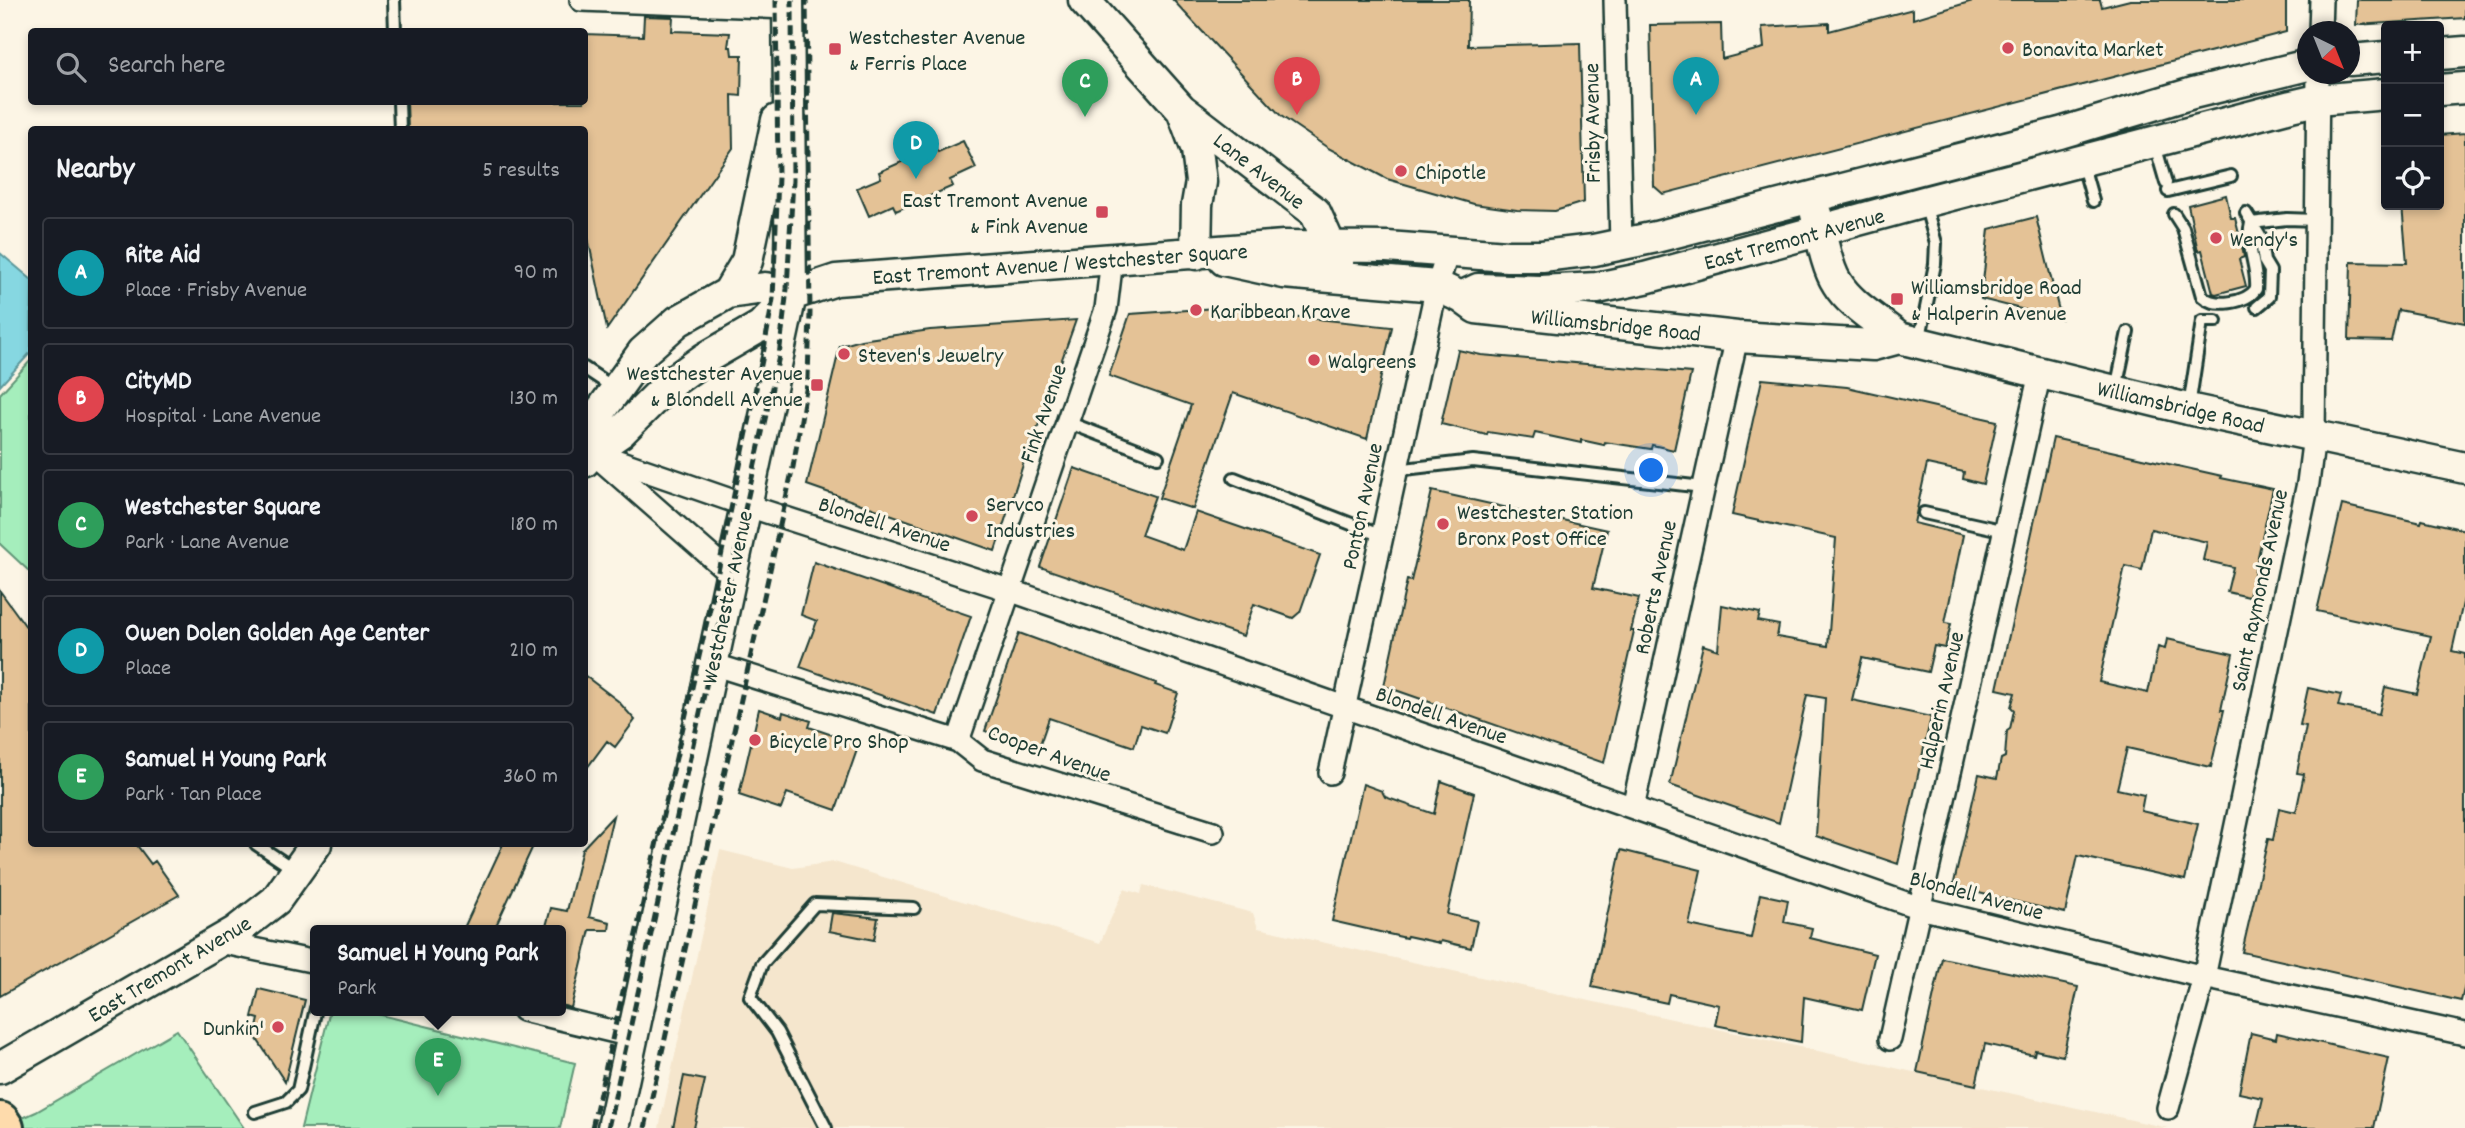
<!DOCTYPE html>
<html lang="en">
<head>
<meta charset="utf-8">
<style>
  body { margin:0; font-family:Dekko,sans-serif; background:#20242c; color:#f1f3f6 }
  .controls { position:absolute; right:21px; top:21px; display:grid; overflow:hidden; border-radius:7px; box-shadow:0 4px 10px #0003 }
  .controls button { width:63px; height:63px; display:grid; place-items:center; padding:0; border:0; border-bottom:2px solid #363941; background:#171b24; color:#f1f3f6; font:35px sans-serif }
  .compass { position:absolute; left:2297px; top:21px; width:63px; height:63px; border-radius:50%; background:#171b24; box-shadow:0 4px 10px #0003; rotate:137deg }
  .you { position:absolute; left:1652px; top:471px; width:24px; height:24px; margin:-18px; border:5px solid #fff; border-radius:50%; background:#1a73e8; box-shadow:0 0 0 10px #1a73e833 }
  .badge { display:grid; place-items:center; width:46px; height:46px; border-radius:50%; background:#d1495b; color:#fff; font-size:23px; font-weight:700 }
  .pin { position:absolute; translate:-50% -58px; filter:drop-shadow(0 2px 4px #0008) }
  .pin::after { content:''; position:absolute; top:37px; width:24px; height:21px; background:inherit; clip-path:polygon(0 0,100% 0,50% 100%) }
  .popup { position:absolute; left:310px; top:925px; width:256px; height:91px; box-sizing:border-box; display:grid; place-content:center; border-radius:7px; background:#171b24; filter:drop-shadow(0 2px 5px #0005); font-size:23px; white-space:nowrap; color:#9ea1a6 }
  .popup b { font-size:26px; color:#f1f3f6 }
  .popup::after { content:''; position:absolute; left:50%; top:100%; margin-left:-14px; border:14px solid transparent; border-top-color:#171b24 }
  .list { margin:0; padding:0; list-style:none }
  h2 { display:flex; justify-content:space-between; align-items:center; height:91px; margin:0; padding:0 28px; font-size:30px }
  h2 small { font-size:23px; font-weight:400; color:#9ea1a6 }
  .list li { display:grid; grid-template-columns:46px 1fr auto; gap:21px; align-items:center; box-sizing:border-box; height:112px; margin:0 14px 14px; padding:0 14px; border:2px solid #363941; border-radius:7px }
  .list b { display:block; font-size:26px; white-space:nowrap }
  .list p { margin:0; font-size:23px; white-space:nowrap; color:#9ea1a6 }
  .list em { font-size:23px; font-style:normal; color:#9ea1a6 }
  .icon { flex:none; width:38px; height:38px; fill:none; stroke:currentColor; stroke-width:2; stroke-linecap:round; stroke-linejoin:round }
  .map { position:relative; flex:none; width:2465px; height:1128px; overflow:hidden }
  .search { position:absolute; background:#171b24; box-shadow:0 4px 10px #0003; left:28px; top:28px; width:560px; height:77px; display:flex; align-items:center; gap:18px; box-sizing:border-box; padding:0 24px; border-radius:7px; color:#9ea1a6; font-size:26px }
  .panel { position:absolute; background:#171b24; box-shadow:0 4px 10px #0003; left:28px; top:126px; width:560px; height:721px; border-radius:7px }
  .map>svg:first-child { display:block }
  .built { fill:#f5e6cd }
  .green { fill:#a5eebc; stroke:#629678; stroke-width:2 }
  .water { fill:#86d7e1; stroke:#5d999c; stroke-width:2 }
  .building { fill:#e4c296; stroke:#1f3d34; stroke-width:2 }
  .lines { fill:none; stroke-linecap:round; stroke-linejoin:round }
  .lane-casing { stroke:#1f3d34; stroke-width:16 }
  .street-casing { stroke:#1f3d34; stroke-width:26 }
  .secondary-casing { stroke:#1f3d34; stroke-width:35 }
  .highway-casing { stroke:#1f3d34; stroke-width:44 }
  .lane { stroke:#fcf5e5; stroke-width:10 }
  .street { stroke:#fcf5e5; stroke-width:21 }
  .secondary { stroke:#fcf5e5; stroke-width:30 }
  .highway { stroke:#fedbac; stroke-width:38 }
  .rail { stroke:#1f3d34; stroke-width:5; stroke-dasharray:10 5; stroke-linecap:butt }
  .poi-dot { fill:#d1495b; stroke:#fcf5e5; stroke-width:2.5 }
  .labels { text-anchor:middle; stroke-width:6; stroke-linejoin:round; paint-order:stroke }
  .poi-label { font-size:23px; fill:#1f3d34; stroke:#fcf5e5; text-anchor:start }
  .street-label { font-size:23px; fill:#1f3d34; stroke:#fcf5e5 }
</style>
</head>
<body>
<div class="map">
<svg width="2465" height="1128" viewBox="0 0 2465 1128">
  <rect width="100%" height="100%" fill="#fcf5e5"/>
  <filter id="ink" filterUnits="userSpaceOnUse"><feTurbulence type="fractalNoise" baseFrequency=".0143" numOctaves="2"/><feDisplacementMap in="SourceGraphic" scale="14" xChannelSelector="R" yChannelSelector="G"/><feConvolveMatrix kernelMatrix="1 2 1 2 8 2 1 2 1" color-interpolation-filters="sRGB"/></filter>
  <g filter="url(#ink)">
    <path class="built" d="M 720,850 L 793,868 L 834,862 L 1100,943 L 1124,889 L 1141,894 L 1143,885 L 1253,913 L 1258,928 L 2168,1128 L 659,1128 Z"/>
    <path class="green" d="M 31,360 L 31,573 L 0,544 L 0,394 Z
      M 330,1010 L 361,1010 L 575,1063 L 560,1128 L 301,1128 Z
      M 177,1030 L 244,1128 L 0,1128 L 36,1112 Z"/>
    <path class="water" d="M 0,253 L 32,280 L 31,352 L 0,386 Z"/>
    <path class="building" d="M 1173,0 L 1469,0 L 1468,46 L 1580,43 L 1584,202 L 1555,211 L 1517,210 L 1474,204 L 1387,179 L 1328,148 L 1281,116 Z
      M 1976,0 L 2100,0 L 2102,7 L 2130,0 L 2286,0 L 2286,32 L 1663,194 L 1654,186 L 1650,25 L 1721,24 L 1722,59 L 1764,48 L 1762,27 L 1829,23 L 1829,31 L 1913,9 L 1913,19 Z
      M 2357,0 L 2465,0 L 2465,18 L 2356,25 Z
      M 644,16 L 673,17 L 672,31 L 730,33 L 728,47 L 731,47 L 732,55 L 742,55 L 741,96 L 732,95 L 733,148 L 607,329 L 584,219 L 584,130 L 408,130 L 407,102 L 584,102 L 584,34 L 643,36 Z
      M 2465,133 L 2465,323 L 2398,310 L 2391,341 L 2349,340 L 2351,262 L 2407,263 L 2402,205 L 2439,205 L 2439,135 Z
      M 963,141 L 976,168 L 950,180 L 953,186 L 896,211 L 893,205 L 869,216 L 857,188 L 881,178 L 879,172 L 935,147 L 938,152 Z
      M 2226,195 L 2231,218 L 2235,218 L 2242,246 L 2244,257 L 2239,259 L 2246,286 L 2216,294 L 2213,293 L 2202,250 L 2198,251 L 2188,205 Z
      M 2036,217 L 2061,319 L 1981,299 L 1989,229 Z
      M 1216,308 L 1392,327 L 1367,439 L 1233,393 L 1193,509 L 1159,498 L 1191,405 L 1109,376 L 1130,314 Z
      M 1076,320 L 1033,440 L 1031,440 L 995,551 L 807,485 L 840,346 L 861,340 L 930,330 Z
      M 1458,350 L 1481,355 L 1691,373 L 1674,450 L 1652,445 L 1651,449 L 1605,442 L 1604,445 L 1581,440 L 1581,443 L 1535,433 L 1533,439 L 1488,432 L 1487,435 L 1441,424 Z
      M 1762,379 L 1847,387 L 1997,421 L 1983,484 L 1963,479 L 1964,472 L 1927,464 L 1914,523 L 1963,535 L 1945,623 L 1951,624 L 1945,648 L 1934,646 L 1928,672 L 1862,658 L 1852,700 L 1931,717 L 1898,864 L 1816,836 L 1825,698 L 1807,695 L 1779,823 L 1670,785 L 1703,645 L 1718,650 L 1722,605 L 1760,613 L 1758,621 L 1779,625 L 1777,637 L 1828,646 L 1836,538 L 1732,515 Z
      M 2053,438 L 2222,476 L 2221,478 L 2273,489 L 2249,597 L 2227,592 L 2233,567 L 2203,560 L 2207,542 L 2151,529 L 2142,570 L 2125,566 L 2099,682 L 2148,693 L 2158,647 L 2165,649 L 2167,639 L 2233,654 L 2221,710 L 2224,710 L 2211,767 L 2127,748 L 2117,789 L 2144,795 L 2141,811 L 2198,824 L 2185,880 L 2078,856 L 2065,913 L 1953,887 L 1979,774 L 1997,778 L 2001,759 L 2005,757 L 2007,731 L 2010,729 L 2014,710 L 2011,707 L 2015,693 L 1997,689 Z
      M 1074,468 L 1155,496 L 1141,535 L 1183,550 L 1196,512 L 1320,555 L 1300,612 L 1293,618 L 1254,604 L 1243,636 L 1040,567 Z
      M 1432,491 L 1607,530 L 1593,588 L 1639,598 L 1631,631 L 1634,631 L 1604,763 L 1384,686 L 1407,580 L 1411,581 Z
      M 2342,505 L 2421,523 L 2422,520 L 2465,530 L 2465,594 L 2452,651 L 2465,654 L 2465,985 L 2461,1001 L 2242,952 L 2268,839 L 2273,840 L 2279,808 L 2296,812 L 2304,774 L 2297,773 L 2306,726 L 2300,725 L 2308,688 L 2341,695 L 2338,706 L 2379,714 L 2385,687 L 2417,694 L 2431,636 L 2317,611 Z
      M 814,562 L 971,616 L 937,715 L 800,667 L 817,621 L 801,615 Z
      M 0,591 L 32,635 L 32,844 L 136,844 L 151,864 L 155,861 L 179,895 L 0,996 Z
      M 1019,633 L 1156,683 L 1155,685 L 1178,693 L 1165,733 L 1141,725 L 1134,747 L 1049,718 L 1038,750 L 985,731 Z
      M 584,675 L 618,701 L 635,720 L 615,747 L 607,741 L 584,772 Z
      M 759,709 L 782,717 L 783,712 L 811,721 L 809,727 L 859,744 L 836,810 L 787,793 L 781,809 L 739,795 Z
      M 1441,781 L 1474,793 L 1447,914 L 1477,921 L 1471,948 L 1441,941 L 1440,943 L 1407,936 L 1406,938 L 1332,921 L 1363,784 L 1382,791 L 1385,797 L 1434,814 Z
      M 613,816 L 589,917 L 610,922 L 609,930 L 590,930 L 571,1008 L 561,1005 L 561,930 L 545,930 L 551,908 L 567,911 L 582,849 Z
      M 503,844 L 534,844 L 494,930 L 463,930 Z
      M 1621,850 L 1701,870 L 1689,925 L 1751,938 L 1760,894 L 1788,900 L 1784,922 L 1812,928 L 1810,938 L 1875,954 L 1862,1010 L 1804,997 L 1801,1042 L 1715,1025 L 1719,1005 L 1669,994 L 1667,1003 L 1592,987 Z
      M 832,913 L 878,918 L 874,940 L 829,931 Z
      M 1942,958 L 2078,987 L 2063,1056 L 2035,1050 L 2034,1055 L 1985,1044 L 1976,1085 L 1917,1072 Z
      M 259,989 L 305,1000 L 285,1082 L 255,1036 L 259,1019 L 252,1017 Z
      M 2251,1033 L 2276,1039 L 2277,1033 L 2389,1058 L 2374,1128 L 2256,1128 L 2263,1098 L 2239,1093 Z
      M 684,1076 L 705,1080 L 694,1128 L 673,1128 Z"/>
    <g class="lines">
      <g class="lane-casing">
        <path id="lane" d="M 394,0 L 395,32
          M 399,102 L 400,130
          M 2155,145 L 2166,183
          M 2082,162 L 2093,201
          M 2168,191 L 2231,176
          M 2246,213 L 2260,236 L 2264,261 L 2270,271 L 2269,297 L 2257,307
          M 2174,214 L 2183,228 L 2202,296 C 2215,308 2246,303 2256,289 C 2258,266 2245,247 2251,223
          M 2251,223 L 2287,219 L 2316,220
          M 1919,342 L 1935,264 L 1936,243 L 1925,204
          M 584,368 L 614,388
          M 2116,389 L 2128,332
          M 2189,407 L 2202,321 L 2216,321
          M 1067,422 L 1158,457
          M 1396,470 L 1473,461 L 1703,487
          M 1234,478 L 1382,536
          M 1924,513 L 2005,531
          M 256,844 L 295,870
          M 255,1112 L 286,1102 L 298,1090 L 316,1008
          M 826,1128 L 777,1032 L 750,997 L 762,964 L 815,904 L 914,908"/>
      </g>
      <g class="street-casing">
        <path id="street" d="M 581,0 L 789,8
          M 1615,0 L 1621,245
          M 2320,32 L 2321,0
          M 592,452 L 745,505 L 1009,590 L 1920,908 L 2204,977 L 2465,1034
          M 601,460 L 731,574
          M 712,664 L 958,741 L 982,760 L 1213,832
          M 958,741 L 1106,309 L 1112,259
          M 1330,773 L 1437,286 L 1448,252
          M 1633,807 L 1737,337
          M 220,942 L 316,962
          M 523,1010 L 632,1036
          M 1890,1039 L 2040,373
          M 2168,1108 L 2204,977 L 2308,483 L 2314,436 L 2318,74"/>
      </g>
      <g class="secondary-casing">
        <path id="secondary" d="M 1084,0 L 1181,109 L 1315,212 L 1338,263
          M 2439,54 L 2465,52
          M 2350,60 L 2386,57
          M 2439,90 L 2465,88
          M 1182,110 L 1197,150 L 1201,182 L 1197,205 L 1196,254
          M 1816,214 C 1821,233 1826,267 1837,283 C 1850,305 1879,321 1899,338 L 2188,409 L 2465,468
          M 1224,260 L 1284,273 L 1437,286 L 1461,297 L 1476,308 L 1737,337 L 1873,345 L 1899,338
          M 728,293 L 747,261 L 777,120
          M 1461,297 L 1478,289 L 1540,291 L 1597,288 L 1645,278 L 1924,202 L 2291,106 L 2317,100 L 2386,94
          M 592,452 L 597,416 L 643,352 L 678,321 L 728,293 L 765,288 L 791,295
          M 584,462 L 592,452 L 621,432 L 669,384 L 704,359 L 761,326 L 791,295 L 836,280 L 1284,246 L 1387,247 L 1507,256 L 1542,256 L 1594,250 L 1656,237 L 2060,133 L 2193,93 L 2308,65
          M 0,1068 L 235,932 L 276,900 L 316,844
          M 613,1128 L 791,295 L 788,0"/>
      </g>
      <g class="highway-casing">
        <path id="highway" d="M 0,1122 L 4,1128"/>
      </g>
      <use href="#lane" class="lane"/>
      <use href="#street" class="street"/>
      <use href="#secondary" class="secondary"/>
      <use href="#highway" class="highway"/>
      <path class="rail" d="M 592,1128 L 715,586 L 762,360 L 773,299 L 778,177 L 776,0
        M 608,1128 L 779,356 L 787,289 L 793,180 L 792,0
        M 645,1128 L 793,467 L 808,378 L 810,313 L 806,0"/>
    </g>
  </g>
  <g class="poi-dot">
    <circle cx="2008" cy="48" r="7"/>
    <rect x="828" y="42" width="14" height="14" rx="3.5"/>
    <circle cx="1401" cy="171" r="7"/>
    <rect x="1095" y="205" width="14" height="14" rx="3.5"/>
    <circle cx="2216" cy="238" r="7"/>
    <rect x="1890" y="292" width="14" height="14" rx="3.5"/>
    <circle cx="1196" cy="310" r="7"/>
    <circle cx="844" cy="354" r="7"/>
    <circle cx="1314" cy="360" r="7"/>
    <rect x="810" y="378" width="14" height="14" rx="3.5"/>
    <circle cx="972" cy="516" r="7"/>
    <circle cx="1443" cy="524" r="7"/>
    <circle cx="755" cy="740" r="7"/>
    <circle cx="278" cy="1027" r="7"/>
  </g>
  <g class="labels">
    <g class="poi-label">
      <text x="849" y="44">Westchester Avenue<tspan x="849" dy="26">&amp; Ferris Place</tspan></text>
      <text x="2022" y="56">Bonavita Market</text>
      <text x="1415" y="179">Chipotle</text>
      <text x="1088" y="207" text-anchor="end">East Tremont Avenue<tspan x="1088" dy="26">&amp; Fink Avenue</tspan></text>
      <text x="2230" y="246">Wendy's</text>
      <text x="1911" y="294">Williamsbridge Road<tspan x="1911" dy="26">&amp; Halperin Avenue</tspan></text>
      <text x="1210" y="318">Karibbean Krave</text>
      <text x="858" y="362">Steven's Jewelry</text>
      <text x="1328" y="368">Walgreens</text>
      <text x="803" y="380" text-anchor="end">Westchester Avenue<tspan x="803" dy="26">&amp; Blondell Avenue</tspan></text>
      <text x="986" y="511">Servco<tspan x="986" dy="26">Industries</tspan></text>
      <text x="1457" y="519">Westchester Station<tspan x="1457" dy="26">Bronx Post Office</tspan></text>
      <text x="769" y="748">Bicycle Pro Shop</text>
      <text x="264" y="1035" text-anchor="end">Dunkin'</text>
    </g>
    <g class="street-label">
      <text transform="translate(1591 123) rotate(-91)" y="8">Frisby Avenue</text>
      <text transform="translate(1260 170) rotate(38)" y="8">Lane Avenue</text>
      <text transform="translate(1794 238) rotate(-15)" y="8">East Tremont Avenue</text>
      <text transform="translate(1060 263) rotate(-4)" y="8">East Tremont Avenue / Westchester Square</text>
      <text transform="translate(1616 324) rotate(6)" y="8">Williamsbridge Road</text>
      <text transform="translate(2181 406) rotate(13)" y="8">Williamsbridge Road</text>
      <text transform="translate(1042 413) rotate(-71)" y="8">Fink Avenue</text>
      <text transform="translate(1361 506) rotate(-78)" y="8">Ponton Avenue</text>
      <text transform="translate(885 523) rotate(18)" y="8">Blondell Avenue</text>
      <text transform="translate(1654 587) rotate(-78)" y="8">Roberts Avenue</text>
      <text transform="translate(2258 590) rotate(-78)" y="8">Saint Raymonds Avenue</text>
      <text transform="translate(726 597) rotate(-78)" y="8">Westchester Avenue</text>
      <text transform="translate(1940 700) rotate(-77)" y="8">Halperin Avenue</text>
      <text transform="translate(1442 714) rotate(19)" y="8">Blondell Avenue</text>
      <text transform="translate(1050 752) rotate(20)" y="8">Cooper Avenue</text>
      <text transform="translate(1977 894) rotate(15)" y="8">Blondell Avenue</text>
      <text transform="translate(169 968) rotate(-31)" y="8">East Tremont Avenue</text>
    </g>
  </g>
</svg>
<div class="controls">
<button>+</button>
<button>−</button>
<button><svg class="icon" aria-label="locate" viewBox="0 0 24 24"><circle cx="12" cy="12" r="6"/><path d="M12 2v4M12 18v4M2 12h4M18 12h4"/></svg></button>
</div>
<svg class="compass" viewBox="-18 -18 36 36"><path d="M0-13l5 13h-10z" fill="#e53935"/><path d="M0 13l5-13h-10z" fill="#9ea1a6"/></svg>
<div class="you"></div>
<div class="pin badge" style="left:1696px;top:115px;background:#0f9aa8">A</div>
<div class="pin badge" style="left:1297px;top:115px;background:#e0444e">B</div>
<div class="pin badge" style="left:1085px;top:117px;background:#2e9e5b">C</div>
<div class="pin badge" style="left:916px;top:179px;background:#0f9aa8">D</div>
<div class="pin badge" style="left:438px;top:1096px;background:#2e9e5b">E</div>
<div class="popup"><b>Samuel H Young Park</b>Park</div>
<div class="search"><svg class="icon" aria-label="search" viewBox="0 0 24 24"><circle cx="10" cy="10" r="6"/><path d="M15 15l6 6"/></svg>Search here</div>
<section class="panel">
<h2>Nearby<small>5 results</small></h2>
<ul class="list">
<li><span class="badge" style="background:#0f9aa8">A</span><div><b>Rite Aid</b><p>Place · Frisby Avenue</p></div><em>90 m</em></li>
<li><span class="badge" style="background:#e0444e">B</span><div><b>CityMD</b><p>Hospital · Lane Avenue</p></div><em>130 m</em></li>
<li><span class="badge" style="background:#2e9e5b">C</span><div><b>Westchester Square</b><p>Park · Lane Avenue</p></div><em>180 m</em></li>
<li><span class="badge" style="background:#0f9aa8">D</span><div><b>Owen Dolen Golden Age Center</b><p>Place</p></div><em>210 m</em></li>
<li><span class="badge" style="background:#2e9e5b">E</span><div><b>Samuel H Young Park</b><p>Park · Tan Place</p></div><em>360 m</em></li>
</ul>
</section>
</div>
</body>
</html>
